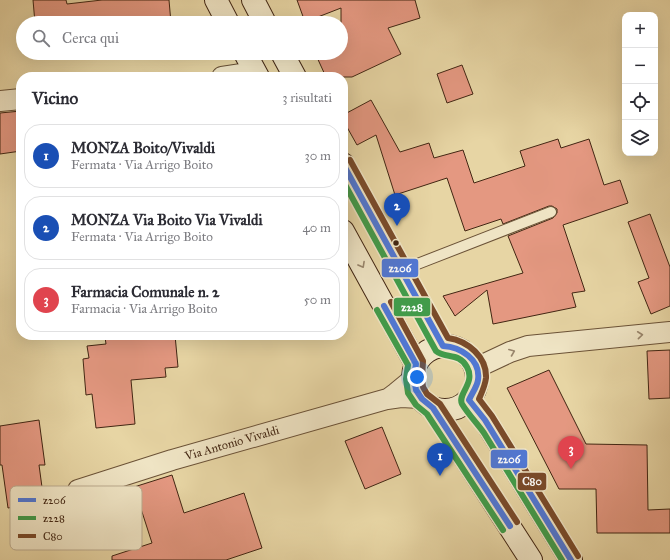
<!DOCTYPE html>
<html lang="it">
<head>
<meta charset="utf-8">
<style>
  body { margin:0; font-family:"IM FELL Great Primer",serif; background:#f2f2f3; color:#2b2b33 }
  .controls { position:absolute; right:12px; top:12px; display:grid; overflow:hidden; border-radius:8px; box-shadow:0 4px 16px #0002 }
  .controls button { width:36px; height:36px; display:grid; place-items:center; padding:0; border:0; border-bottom:1px solid #e1e1e2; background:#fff; color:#2b2b33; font:20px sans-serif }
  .you { position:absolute; left:417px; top:377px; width:14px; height:14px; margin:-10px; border:3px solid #fff; border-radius:50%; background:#1a73e8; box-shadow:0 0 0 6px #1a73e833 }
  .badge { display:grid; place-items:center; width:26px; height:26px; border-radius:50%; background:#b45309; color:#fff; font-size:13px; font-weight:700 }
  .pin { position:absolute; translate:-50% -33px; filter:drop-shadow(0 1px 2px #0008) }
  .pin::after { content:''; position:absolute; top:21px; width:14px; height:12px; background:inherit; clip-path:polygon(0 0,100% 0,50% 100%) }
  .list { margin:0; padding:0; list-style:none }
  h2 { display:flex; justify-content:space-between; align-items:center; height:52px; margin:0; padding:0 16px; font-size:17px }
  h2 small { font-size:13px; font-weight:400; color:#7c7c81 }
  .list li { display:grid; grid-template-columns:26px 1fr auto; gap:12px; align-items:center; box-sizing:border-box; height:64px; margin:0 8px 8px; padding:0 8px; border:1px solid #e1e1e2; border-radius:16px }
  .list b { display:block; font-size:15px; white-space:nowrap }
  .list p { margin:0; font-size:13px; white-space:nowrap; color:#7c7c81 }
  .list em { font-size:13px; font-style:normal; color:#7c7c81 }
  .icon { flex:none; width:22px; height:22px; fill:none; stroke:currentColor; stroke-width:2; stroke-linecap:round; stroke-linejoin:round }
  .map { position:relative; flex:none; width:670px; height:560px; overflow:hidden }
  .search { position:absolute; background:#fff; box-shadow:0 4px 16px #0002; left:16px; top:16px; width:332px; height:44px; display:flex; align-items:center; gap:10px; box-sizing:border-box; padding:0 14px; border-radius:22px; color:#7c7c81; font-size:15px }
  .panel { position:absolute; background:#fff; box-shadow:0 4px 16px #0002; left:16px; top:72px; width:332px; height:268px; border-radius:16px }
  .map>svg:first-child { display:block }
  .building { fill:#e49881; stroke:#422613 }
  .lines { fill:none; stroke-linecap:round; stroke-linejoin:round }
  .lane-casing { stroke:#6b5237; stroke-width:12 }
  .street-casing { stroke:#6b5237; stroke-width:22 }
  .secondary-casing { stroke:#422613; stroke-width:24 }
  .lane { stroke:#efe4c4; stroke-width:10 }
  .street { stroke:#efe4c4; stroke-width:20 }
  .secondary { stroke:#efe4c4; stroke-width:22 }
  .bus-1-casing { stroke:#efe4c4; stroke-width:9 }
  .bus-2-casing { stroke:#efe4c4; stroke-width:9 }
  .bus-3-casing { stroke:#efe4c4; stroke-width:9 }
  .bus-1 { stroke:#5177d2; stroke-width:6 }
  .bus-2 { stroke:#429b4a; stroke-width:6 }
  .bus-3 { stroke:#7a4b2a; stroke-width:6 }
  .oneway { stroke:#98856c }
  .bus-dot { fill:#422613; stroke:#efe4c4; stroke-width:1.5 }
  .labels { text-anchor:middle; stroke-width:3.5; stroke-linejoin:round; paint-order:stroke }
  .street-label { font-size:12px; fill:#422613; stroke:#efe4c4 }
  .key { fill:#efe4c4; stroke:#bbab8f; stroke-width:1 }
  .key-label { font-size:11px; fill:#422613 }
  .line-badge { stroke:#efe4c4; stroke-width:1.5 }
  .badge-label { font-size:11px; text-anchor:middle; font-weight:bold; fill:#fff }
</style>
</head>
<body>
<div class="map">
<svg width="670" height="560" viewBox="0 0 670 560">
  <rect width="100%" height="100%" fill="#e7d5a4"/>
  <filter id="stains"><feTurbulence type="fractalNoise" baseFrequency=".005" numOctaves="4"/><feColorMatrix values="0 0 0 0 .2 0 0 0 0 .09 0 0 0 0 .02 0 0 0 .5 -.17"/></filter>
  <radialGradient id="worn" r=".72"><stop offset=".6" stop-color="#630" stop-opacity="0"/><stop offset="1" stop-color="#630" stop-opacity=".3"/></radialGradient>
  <path class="building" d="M 33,0 L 66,0 L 67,4 L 102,0 L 169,0 L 171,23 L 35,23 Z
    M 297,0 L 415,0 L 420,18 L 388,28 L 401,54 L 352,77 L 326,77 L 315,53 L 341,53 L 341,8 L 305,22 Z
    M 462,65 L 473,94 L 447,103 L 437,74 Z
    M 371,100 L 400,152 L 429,143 L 434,158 L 463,150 L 474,183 L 525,166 L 520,151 L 558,139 L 561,148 L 589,139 L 604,185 L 620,180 L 628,203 L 563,225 L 585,291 L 572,293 L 576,307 L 493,324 L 487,290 L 455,316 L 443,296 L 523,273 L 508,236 L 553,218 L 557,213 L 557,209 L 552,206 L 549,206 L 503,224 L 501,219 L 465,231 L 447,178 L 395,195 L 376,135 L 357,145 L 343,120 L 343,115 Z
    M 21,111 L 21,151 L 0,154 L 0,113 Z
    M 650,214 L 670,267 L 670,306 L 651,314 L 638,282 L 649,278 L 628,222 Z
    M 116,335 L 175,335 L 178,367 L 165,368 L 166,377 L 131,380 L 135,424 L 96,428 L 92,394 L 86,395 L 83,359 L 89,358 L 87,346 L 106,344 L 105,337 L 116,337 Z
    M 670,350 L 670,398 L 649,399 L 647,351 Z
    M 549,370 L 586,444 L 647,445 L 648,510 L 670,509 L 670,533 L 597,533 L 596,489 L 559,489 L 507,388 Z
    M 39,420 L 45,465 L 39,465 L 44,502 L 8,508 L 2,465 L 0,465 L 0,426 Z
    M 382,427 L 401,474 L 365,489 L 345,441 Z
    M 172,475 L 184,513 L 244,493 L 262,548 L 226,560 L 112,560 L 112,556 L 152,543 L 134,487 Z"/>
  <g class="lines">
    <g class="lane-casing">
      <path id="lane" d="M 402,270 L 551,212"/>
    </g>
    <g class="street-casing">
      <path id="street" d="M 222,77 L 255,72
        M 0,101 L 21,99
        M 476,368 L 510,352 L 528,346 L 670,332
        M 388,399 L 396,393 L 413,379
        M 78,490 L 172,460 L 387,399 L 401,397 L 420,398"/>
    </g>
    <g class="secondary-casing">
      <path id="secondary" d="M 216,0 L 228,23
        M 253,0 L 265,23
        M 245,53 L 258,77
        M 282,53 L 295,77
        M 343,164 L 443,346
        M 343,231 L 416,364
        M413 378a32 32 0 1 1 64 0a32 32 0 1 1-64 0Z
        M 469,400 L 485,420 L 571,560
        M 433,408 L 531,560"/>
    </g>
    <use href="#lane" class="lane"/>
    <use href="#street" class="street"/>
    <use href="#secondary" class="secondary"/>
    <g class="bus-1-casing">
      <path id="bus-1" d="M 343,164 L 443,346 C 460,347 481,359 478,380 C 477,387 472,393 469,400 L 485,420 L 571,560
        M 384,306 L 416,364 L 414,378 L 416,390 L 422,399 L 433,408 L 510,526"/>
    </g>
    <g class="bus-2-casing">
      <path id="bus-2" d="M 343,181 L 436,351 C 445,359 459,352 467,367 C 476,383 457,394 462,404 C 468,414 477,423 484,433 C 510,475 536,518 562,560
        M 377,310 L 408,365 L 406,379 L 408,393 L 416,405 L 427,414 L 503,530"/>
    </g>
    <g class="bus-3-casing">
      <path id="bus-3" d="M 350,160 L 448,338 C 468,341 487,357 486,378 C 485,386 482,392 479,399 L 492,416 L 578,556
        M 391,302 L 423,361 L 422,379 L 423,387 L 427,394 L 440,404 L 517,522"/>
    </g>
    <use href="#bus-1" class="bus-1"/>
    <use href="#bus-2" class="bus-2"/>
    <use href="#bus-3" class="bus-3"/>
  </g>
  <defs><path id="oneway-chevron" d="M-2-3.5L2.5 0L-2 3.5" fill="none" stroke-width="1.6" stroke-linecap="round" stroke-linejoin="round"/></defs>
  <g class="oneway">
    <use href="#oneway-chevron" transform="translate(362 265) rotate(61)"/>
    <use href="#oneway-chevron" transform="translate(640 335) rotate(-6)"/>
    <use href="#oneway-chevron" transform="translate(512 352) rotate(-22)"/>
  </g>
  <circle class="bus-dot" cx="396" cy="243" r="3.5"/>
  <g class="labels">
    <g class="street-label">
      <text transform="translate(232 443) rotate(-16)" y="4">Via Antonio Vivaldi</text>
    </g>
  </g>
  <rect x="10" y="486" width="132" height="64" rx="6" class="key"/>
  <rect x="18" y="498" width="18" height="4" fill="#5177d2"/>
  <rect x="18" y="516" width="18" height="4" fill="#429b4a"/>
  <rect x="18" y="534" width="18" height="4" fill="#7a4b2a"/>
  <g class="key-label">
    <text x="43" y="504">z206</text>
    <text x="43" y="522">z228</text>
    <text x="43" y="540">C80</text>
  </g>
  <g class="line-badge">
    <rect x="381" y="258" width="38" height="20" rx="4" fill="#5177d2"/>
    <rect x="393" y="297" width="38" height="20" rx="4" fill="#429b4a"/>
    <rect x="490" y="449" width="38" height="20" rx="4" fill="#5177d2"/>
    <rect x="517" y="472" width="30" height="19" rx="4" fill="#7a4b2a"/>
  </g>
  <g class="badge-label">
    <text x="400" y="272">z206</text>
    <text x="412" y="311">z228</text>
    <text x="509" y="463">z206</text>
    <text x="532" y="485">C80</text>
  </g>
  <rect width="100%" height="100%" filter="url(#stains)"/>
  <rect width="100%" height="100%" fill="url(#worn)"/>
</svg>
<div class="controls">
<button>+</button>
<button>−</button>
<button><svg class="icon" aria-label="locate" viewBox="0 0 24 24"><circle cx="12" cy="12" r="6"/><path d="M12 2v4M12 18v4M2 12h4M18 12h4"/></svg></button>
<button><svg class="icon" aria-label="layers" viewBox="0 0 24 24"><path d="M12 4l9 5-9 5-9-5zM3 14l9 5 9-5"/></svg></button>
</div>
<div class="you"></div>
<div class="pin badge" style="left:440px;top:476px;background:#1a4fb4">1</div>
<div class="pin badge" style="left:397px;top:226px;background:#1a4fb4">2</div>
<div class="pin badge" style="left:571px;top:469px;background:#e0444e">3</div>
<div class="search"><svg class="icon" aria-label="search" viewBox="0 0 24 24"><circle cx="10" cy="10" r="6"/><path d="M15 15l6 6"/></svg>Cerca qui</div>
<section class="panel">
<h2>Vicino<small>3 risultati</small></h2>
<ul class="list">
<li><span class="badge" style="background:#1a4fb4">1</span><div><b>MONZA Boito/Vivaldi</b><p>Fermata · Via Arrigo Boito</p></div><em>30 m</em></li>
<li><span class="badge" style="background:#1a4fb4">2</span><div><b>MONZA Via Boito Via Vivaldi</b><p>Fermata · Via Arrigo Boito</p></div><em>40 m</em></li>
<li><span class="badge" style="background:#e0444e">3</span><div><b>Farmacia Comunale n. 2</b><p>Farmacia · Via Arrigo Boito</p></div><em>50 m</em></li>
</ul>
</section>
</div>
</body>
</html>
